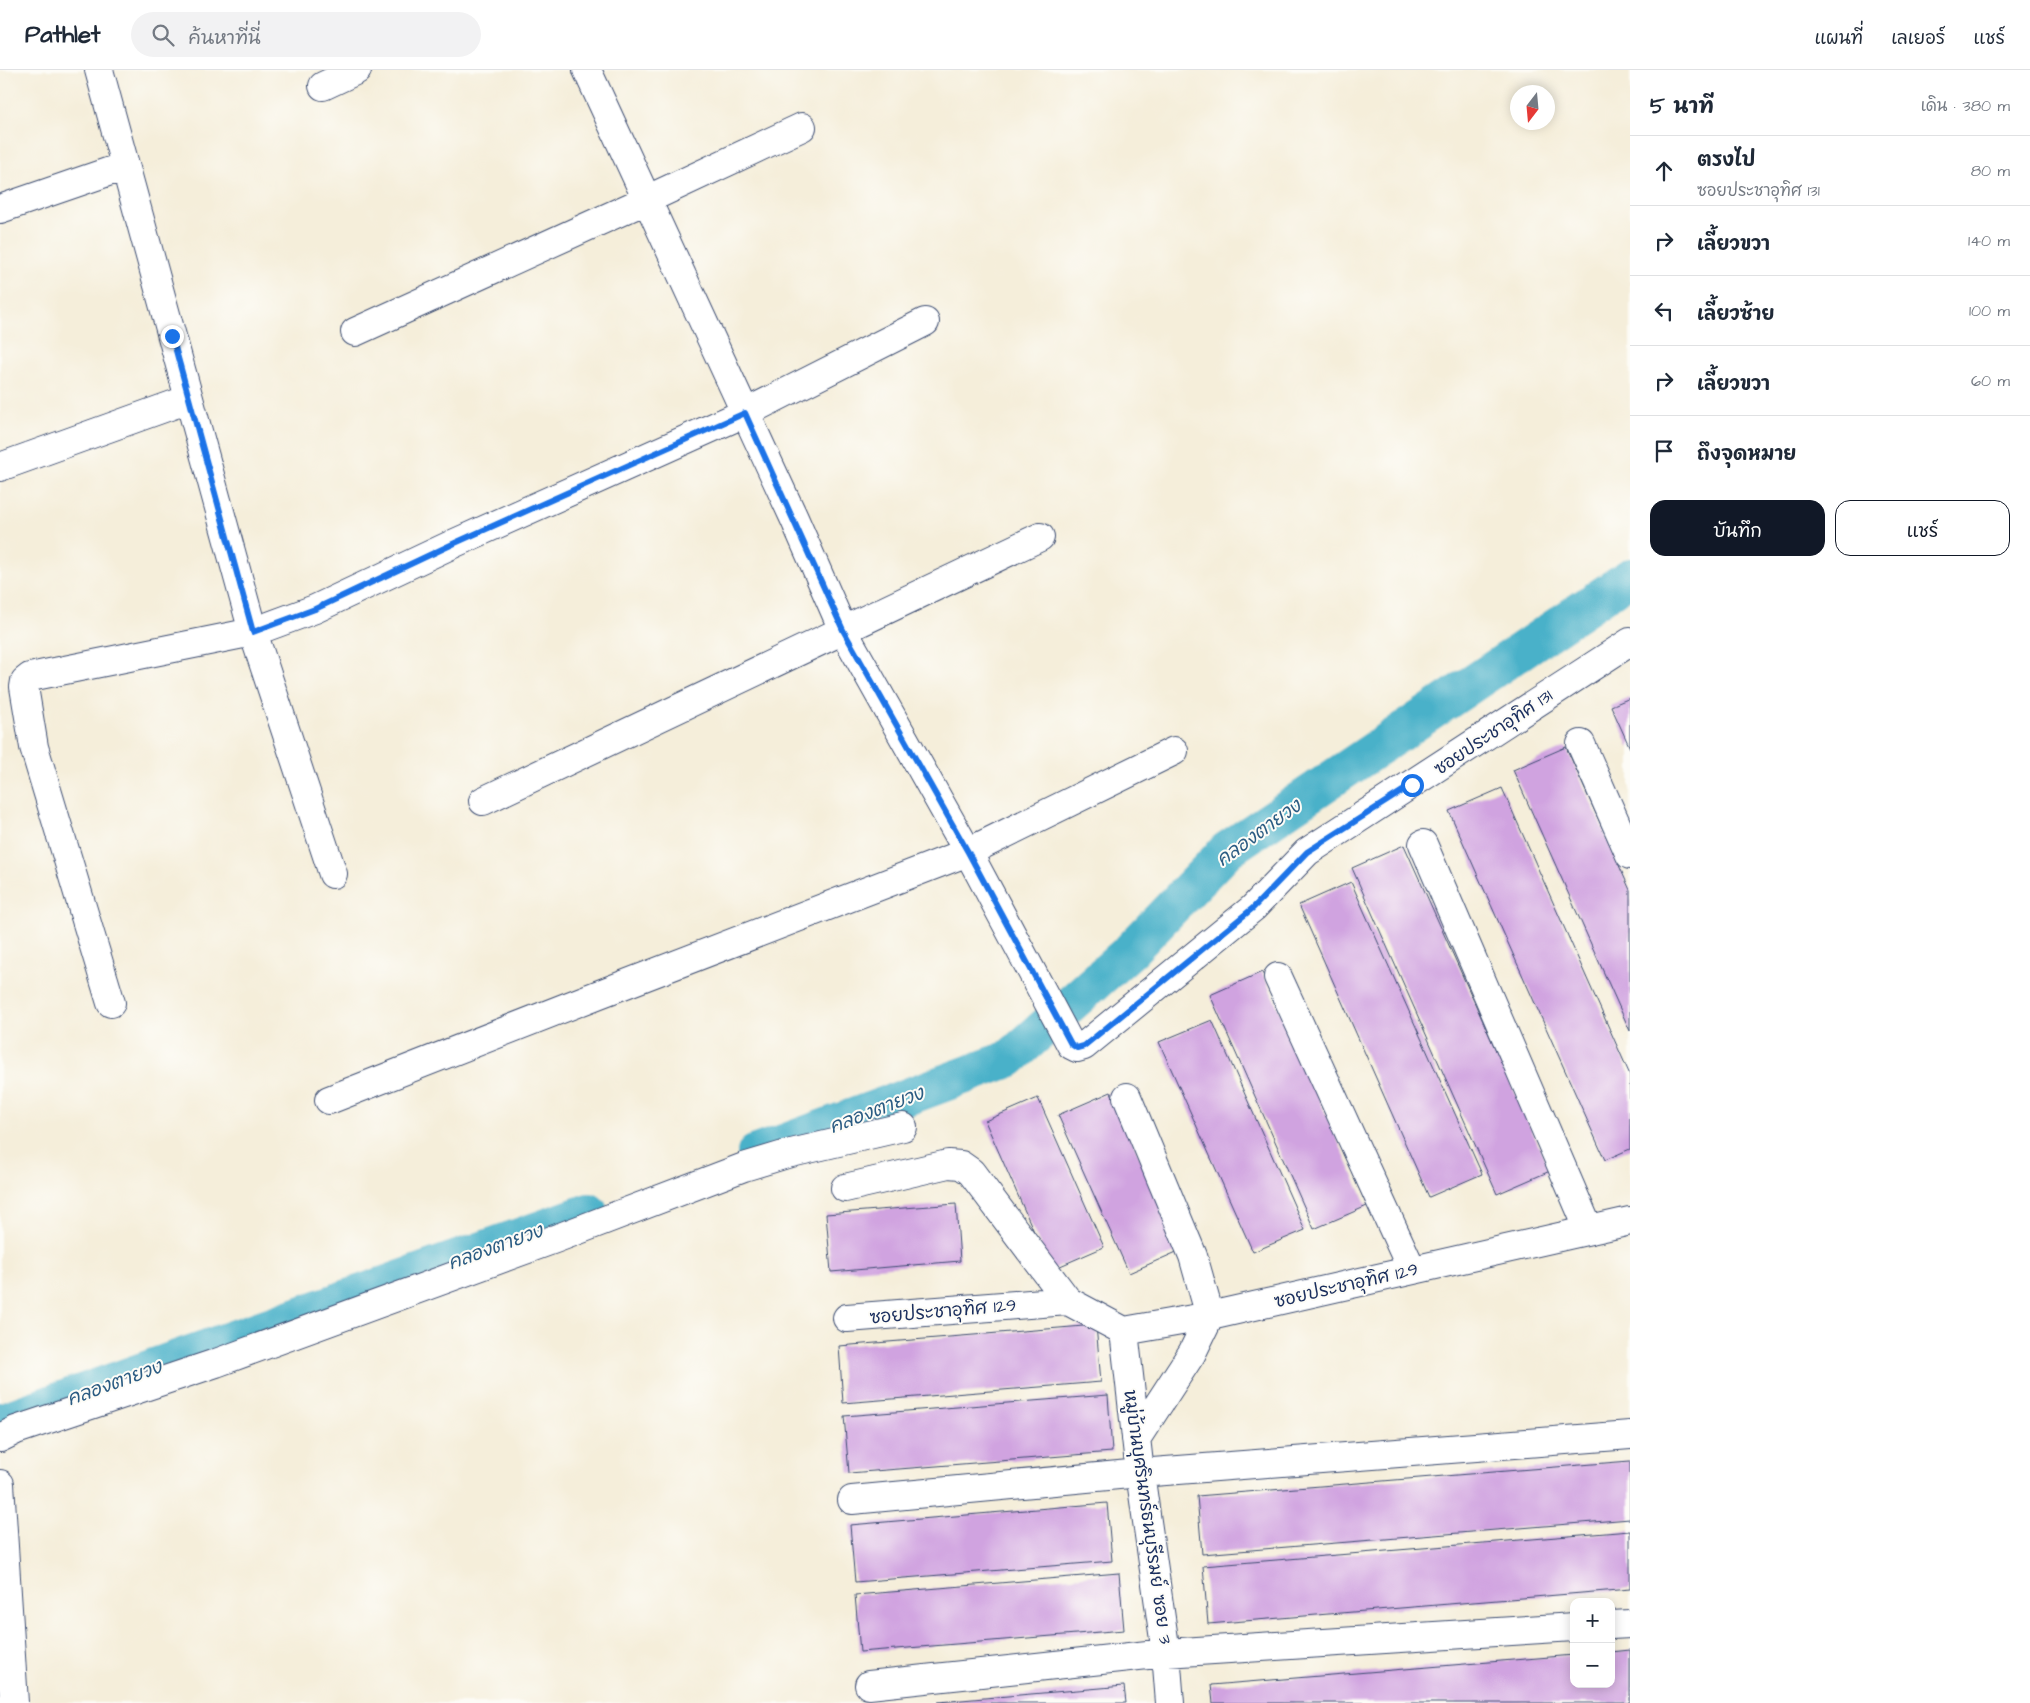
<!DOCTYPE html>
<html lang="th">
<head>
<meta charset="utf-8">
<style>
  body { margin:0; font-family:"Architects Daughter","Playpen Sans Thai",sans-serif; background:#f2f2f3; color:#1f2937 }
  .controls { position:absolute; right:15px; bottom:15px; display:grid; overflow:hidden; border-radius:10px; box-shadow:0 2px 12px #0003 }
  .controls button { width:45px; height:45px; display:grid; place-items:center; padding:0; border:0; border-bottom:1px solid #e0e1e3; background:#fff; color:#1f2937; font:25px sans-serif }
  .compass { position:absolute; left:1510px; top:15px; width:45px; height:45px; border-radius:50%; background:#fff; box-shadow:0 2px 12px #0003; rotate:196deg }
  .stop { position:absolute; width:15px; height:15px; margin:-11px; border:4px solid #1a73e8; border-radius:50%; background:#fff }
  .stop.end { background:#1a73e8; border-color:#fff; box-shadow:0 1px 5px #0008 }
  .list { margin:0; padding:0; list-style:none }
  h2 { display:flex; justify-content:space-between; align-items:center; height:65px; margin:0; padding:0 20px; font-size:21px }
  h2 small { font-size:16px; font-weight:400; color:#747a83 }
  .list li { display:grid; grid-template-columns:32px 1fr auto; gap:15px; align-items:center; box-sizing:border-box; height:70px; padding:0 20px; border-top:1px solid #e0e1e3 }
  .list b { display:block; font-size:19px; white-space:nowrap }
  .list p { margin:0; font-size:16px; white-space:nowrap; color:#747a83 }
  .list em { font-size:16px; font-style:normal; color:#747a83 }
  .actions { display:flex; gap:10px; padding:15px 20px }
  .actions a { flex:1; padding:11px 0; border:1px solid #111827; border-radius:15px; text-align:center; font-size:18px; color:#111827 }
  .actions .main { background:#111827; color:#fff }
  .icon { flex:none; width:28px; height:28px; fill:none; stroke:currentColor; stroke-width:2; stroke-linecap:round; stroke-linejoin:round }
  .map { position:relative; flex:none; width:1630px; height:1633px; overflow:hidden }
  header { display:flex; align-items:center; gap:30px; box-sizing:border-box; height:70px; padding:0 25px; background:#fff; border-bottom:1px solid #e0e1e3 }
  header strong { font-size:24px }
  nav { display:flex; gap:28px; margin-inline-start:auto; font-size:18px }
  .search { width:350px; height:45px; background:#f2f2f3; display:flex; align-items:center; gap:12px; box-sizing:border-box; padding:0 18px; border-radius:28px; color:#747a83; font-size:19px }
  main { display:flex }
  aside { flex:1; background:#fff }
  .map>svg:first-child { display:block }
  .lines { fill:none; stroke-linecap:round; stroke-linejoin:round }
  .canal { stroke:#4ab1c9; stroke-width:38 }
  .building { fill:#d0a3e0 }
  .street-casing { stroke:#3c4c71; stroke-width:30 }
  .street { stroke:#fff; stroke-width:28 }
  .route { stroke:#1a73e8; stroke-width:6 }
  .labels { text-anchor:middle; stroke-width:4; stroke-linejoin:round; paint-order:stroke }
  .street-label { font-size:18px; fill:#1b2f5e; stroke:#fdfcf7 }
  .water-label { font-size:19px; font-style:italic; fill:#2b5c83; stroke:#fdfcf7 }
</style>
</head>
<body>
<header>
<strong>Pathlet</strong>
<div class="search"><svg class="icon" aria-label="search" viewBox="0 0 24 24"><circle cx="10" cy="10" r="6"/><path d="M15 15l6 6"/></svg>ค้นหาที่นี่</div>
<nav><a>แผนที่</a><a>เลเยอร์</a><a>แชร์</a></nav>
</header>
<main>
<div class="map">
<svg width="1630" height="1633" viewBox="0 0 1630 1633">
  <rect width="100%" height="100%" fill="#fdfcf7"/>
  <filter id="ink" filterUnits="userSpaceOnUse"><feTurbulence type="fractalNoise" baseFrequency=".02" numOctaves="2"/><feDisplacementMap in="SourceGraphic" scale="10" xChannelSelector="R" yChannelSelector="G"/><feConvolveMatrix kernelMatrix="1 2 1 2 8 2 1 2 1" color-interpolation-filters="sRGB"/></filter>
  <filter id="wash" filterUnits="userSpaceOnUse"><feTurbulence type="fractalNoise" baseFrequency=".0096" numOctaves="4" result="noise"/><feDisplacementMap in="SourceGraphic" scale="20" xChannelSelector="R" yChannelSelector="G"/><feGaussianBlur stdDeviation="1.12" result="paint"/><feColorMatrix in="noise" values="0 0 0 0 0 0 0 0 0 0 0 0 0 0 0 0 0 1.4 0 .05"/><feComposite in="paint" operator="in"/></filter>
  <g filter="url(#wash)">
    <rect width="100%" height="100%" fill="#f5eeda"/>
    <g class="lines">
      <path class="canal" d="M 756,1083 L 1009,989 L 1130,881 L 1227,780 L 1630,507
        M 0,1352 L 589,1142"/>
    </g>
    <g id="blocks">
      <path class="building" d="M 1630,628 L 1630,678 L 1611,636 Z
        M 1566,677 L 1630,820 L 1630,961 L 1513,700 Z
        M 1502,718 L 1630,1005 L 1630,1079 L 1605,1090 L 1449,741 Z
        M 1404,775 L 1550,1101 L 1497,1124 L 1352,798 Z
        M 1351,812 L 1482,1104 L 1429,1127 L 1299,835 Z
        M 1262,902 L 1367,1136 L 1314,1159 L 1210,925 Z
        M 1212,950 L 1305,1160 L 1253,1182 L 1159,972 Z
        M 1111,1022 L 1181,1180 L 1129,1203 L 1058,1045 Z
        M 1038,1028 L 1104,1177 L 1051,1200 L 985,1051 Z
        M 956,1134 L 960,1191 L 831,1202 L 826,1144 Z
        M 1096,1255 L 1101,1312 L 843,1333 L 839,1276 Z
        M 1108,1325 L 1112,1382 L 849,1403 L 844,1346 Z
        M 1630,1391 L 1630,1449 L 1202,1484 L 1197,1426 Z
        M 1107,1433 L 1112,1491 L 855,1512 L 850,1455 Z
        M 1630,1461 L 1630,1519 L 1208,1554 L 1203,1496 Z
        M 1119,1503 L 1124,1560 L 860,1582 L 855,1525 Z
        M 1630,1580 L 1630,1633 L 1213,1633 L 1211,1615 L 1574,1585 L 1574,1614 L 1611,1614 L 1611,1582 Z
        M 1124,1616 L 1126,1633 L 938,1633 L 938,1632 Z"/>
    </g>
  </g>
  <g filter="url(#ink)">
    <use href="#blocks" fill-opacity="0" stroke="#3c4c71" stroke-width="1"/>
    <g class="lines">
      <g class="street-casing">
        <path id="street" d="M 99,0 L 253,562 L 333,804
          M 587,0 L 794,448 L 843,560 L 968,782 L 1071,975 L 1077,978 L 1084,976 L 1253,838 L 1307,782 L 1630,572
          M 323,16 L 357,0
          M 0,139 L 125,96
          M 355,262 L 646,130 L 802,57
          M 0,397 L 189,329
          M 1581,674 L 1630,785
          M 483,731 L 1040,467
          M 1423,774 L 1589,1160
          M 1278,907 L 1412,1200
          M 111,933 L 34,677 L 24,617 L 25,611 L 30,607 L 253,562 L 315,539 L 455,473 L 745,343 L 925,252
          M 1127,1027 L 1193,1186 L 1210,1246 L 1192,1283 L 1136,1369
          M 329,1030 L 597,925 L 968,782 L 1174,681
          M 845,1118 L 948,1094 L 961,1095 L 971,1102 L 1068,1231 L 1124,1261 L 1210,1246 L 1630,1151
          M 847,1248 L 1068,1231
          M 1124,1261 L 1140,1403 L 1166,1583 L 1170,1633
          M 0,1368 L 16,1360 L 216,1293 L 555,1169 L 744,1097 L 787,1084 L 903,1057
          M 0,1414 L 14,1633
          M 852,1430 L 1140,1403 L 1630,1365
          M 1611,1555 L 1630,1554
          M 869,1615 L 1166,1583 L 1574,1557"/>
      </g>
      <use href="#street" class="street"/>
    </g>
  </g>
  <g class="lines" filter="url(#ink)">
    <path class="route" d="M 172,266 L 253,562 L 315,539 L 455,473 L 745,343 L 843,560 L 968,782 L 1071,974 L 1077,978 L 1084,976 L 1253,838 L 1307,782 L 1412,715"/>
  </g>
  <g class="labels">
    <g class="street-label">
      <text transform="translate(1493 662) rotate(-34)" y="6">ซอยประชาอุทิศ 131</text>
      <text transform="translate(1346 1215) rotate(-13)" y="6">ซอยประชาอุทิศ 129</text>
      <text transform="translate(943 1241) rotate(-5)" y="6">ซอยประชาอุทิศ 129</text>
      <text transform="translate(1148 1447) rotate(82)" y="6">หมู่บ้านบุศรินทร์ธนบุรีรมย์ ซอย 3</text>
    </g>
    <g class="water-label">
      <text transform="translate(1258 762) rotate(-36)" y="7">คลองตายวง</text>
      <text transform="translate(876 1039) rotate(-21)" y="7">คลองตายวง</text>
      <text transform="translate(495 1176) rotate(-20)" y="7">คลองตายวง</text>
      <text transform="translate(114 1312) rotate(-20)" y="7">คลองตายวง</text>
    </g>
  </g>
</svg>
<div class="controls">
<button>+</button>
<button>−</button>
</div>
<svg class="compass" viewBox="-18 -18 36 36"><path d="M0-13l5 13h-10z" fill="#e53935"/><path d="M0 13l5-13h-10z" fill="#747a83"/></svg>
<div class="stop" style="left:1412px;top:715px"></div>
<div class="stop end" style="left:172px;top:266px"></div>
</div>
<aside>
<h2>5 นาที<small>เดิน · 380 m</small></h2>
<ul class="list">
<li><svg class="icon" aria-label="ahead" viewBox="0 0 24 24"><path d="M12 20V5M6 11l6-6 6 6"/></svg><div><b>ตรงไป</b><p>ซอยประชาอุทิศ 131</p></div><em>80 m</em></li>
<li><svg class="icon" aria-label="right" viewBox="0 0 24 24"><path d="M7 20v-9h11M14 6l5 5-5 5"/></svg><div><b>เลี้ยวขวา</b></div><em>140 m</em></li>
<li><svg class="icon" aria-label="left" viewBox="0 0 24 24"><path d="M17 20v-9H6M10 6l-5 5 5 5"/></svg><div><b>เลี้ยวซ้าย</b></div><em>100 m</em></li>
<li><svg class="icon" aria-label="right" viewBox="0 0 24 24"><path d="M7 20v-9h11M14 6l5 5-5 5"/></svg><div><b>เลี้ยวขวา</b></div><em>60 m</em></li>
<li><svg class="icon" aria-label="arrive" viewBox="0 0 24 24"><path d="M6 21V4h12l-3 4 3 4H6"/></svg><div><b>ถึงจุดหมาย</b></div></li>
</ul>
<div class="actions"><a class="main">บันทึก</a><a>แชร์</a></div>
</aside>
</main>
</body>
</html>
